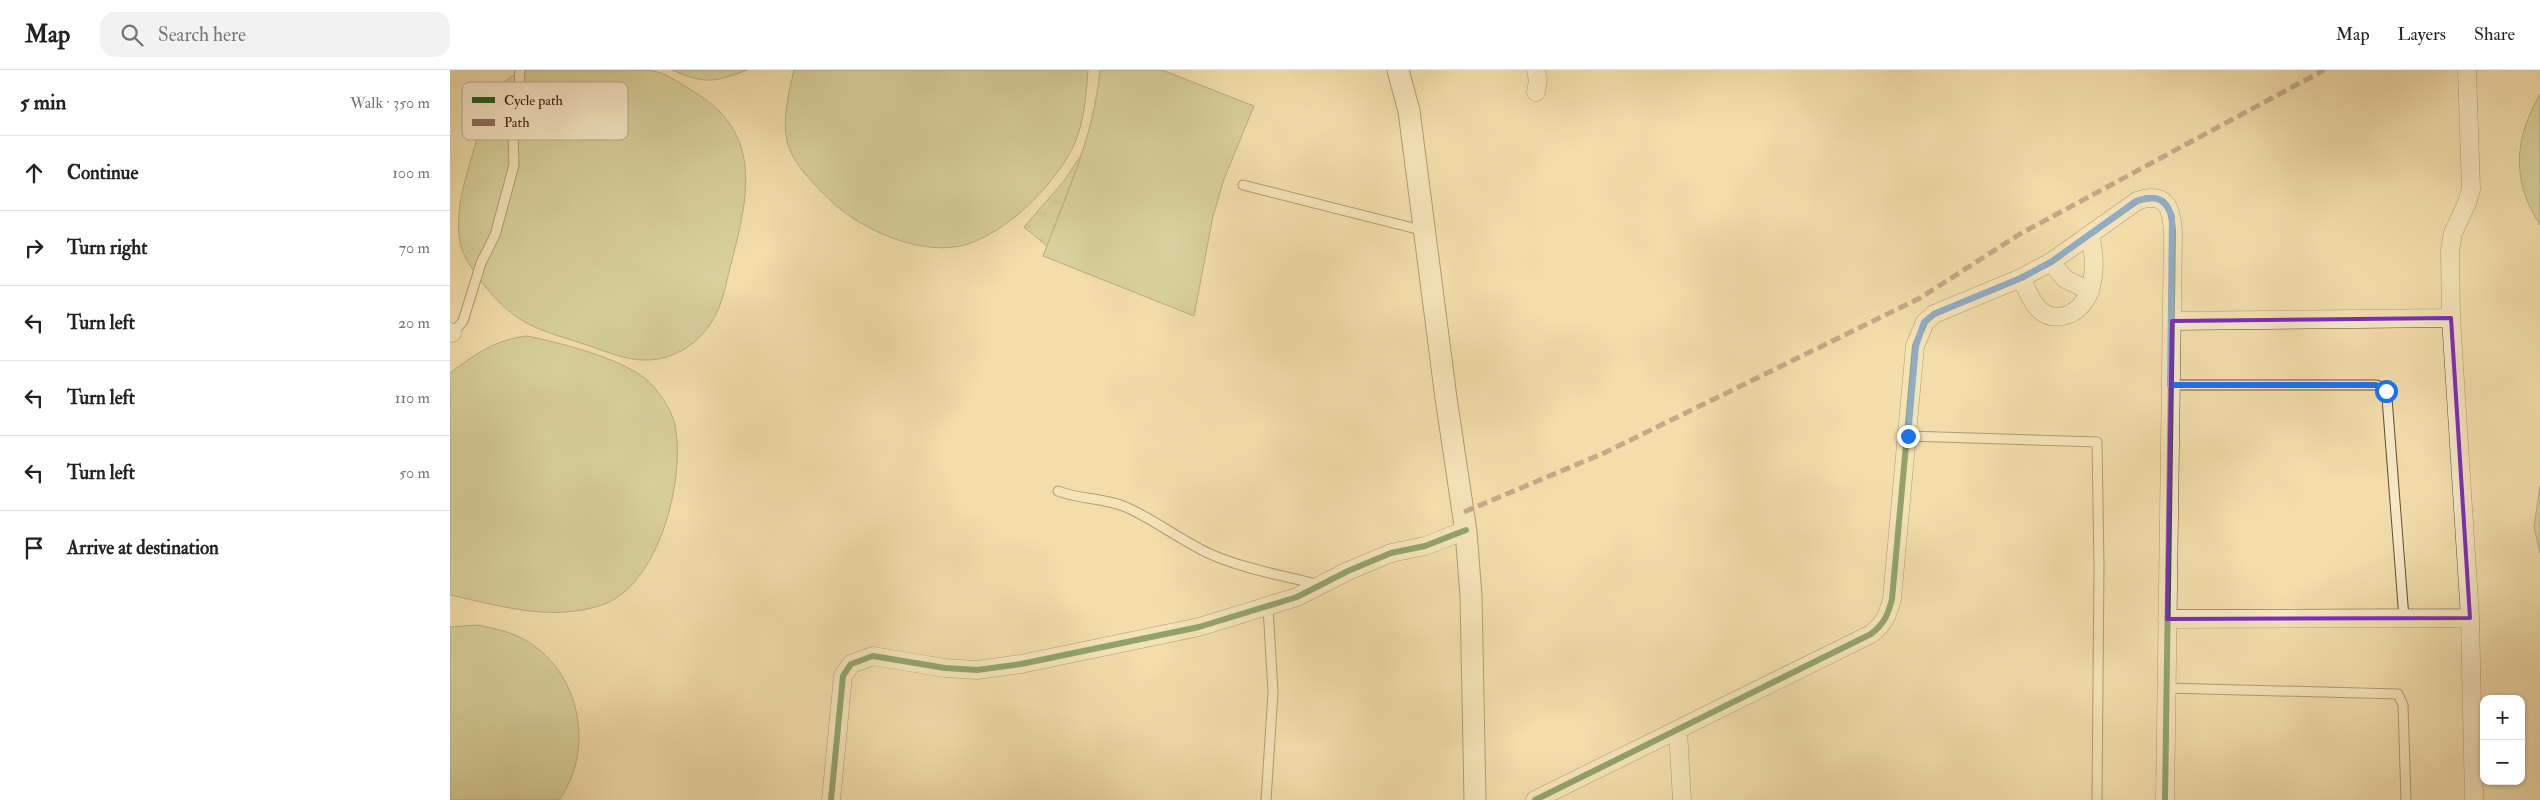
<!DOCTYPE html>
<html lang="en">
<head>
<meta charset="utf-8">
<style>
  body { margin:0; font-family:"IM FELL Double Pica",serif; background:#f2f2f2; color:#222 }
  .controls { position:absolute; right:15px; bottom:15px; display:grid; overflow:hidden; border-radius:10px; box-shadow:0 1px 4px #0004 }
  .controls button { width:45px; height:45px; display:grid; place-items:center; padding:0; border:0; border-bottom:1px solid #e0e0e0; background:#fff; color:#222; font:25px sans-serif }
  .stop { position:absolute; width:15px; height:15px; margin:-11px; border:4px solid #1a73e8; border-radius:50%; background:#fff }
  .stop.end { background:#1a73e8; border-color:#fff; box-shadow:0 1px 5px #0008 }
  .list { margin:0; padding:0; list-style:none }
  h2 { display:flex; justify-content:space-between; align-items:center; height:65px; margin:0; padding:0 20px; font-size:21px }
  h2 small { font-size:16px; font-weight:400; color:#767676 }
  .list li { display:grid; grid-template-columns:32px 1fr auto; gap:15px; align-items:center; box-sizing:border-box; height:75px; padding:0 20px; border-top:1px solid #e0e0e0 }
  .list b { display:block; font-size:19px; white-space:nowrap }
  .list em { font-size:16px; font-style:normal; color:#767676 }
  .icon { flex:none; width:28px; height:28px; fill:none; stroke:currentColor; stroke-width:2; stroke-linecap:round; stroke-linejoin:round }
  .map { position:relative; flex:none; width:2090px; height:730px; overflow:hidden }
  header { display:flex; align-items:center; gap:30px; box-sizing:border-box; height:70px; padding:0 25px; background:#fff; border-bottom:1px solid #e0e0e0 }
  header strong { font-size:24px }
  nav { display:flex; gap:28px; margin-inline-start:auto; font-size:18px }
  .search { width:350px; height:45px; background:#f2f2f2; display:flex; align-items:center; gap:12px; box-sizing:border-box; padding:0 18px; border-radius:15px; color:#767676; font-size:19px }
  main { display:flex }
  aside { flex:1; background:#fff }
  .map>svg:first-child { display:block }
  .grass { fill:url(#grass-tufts); stroke:#767045 }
  .pitch { fill:#b9c189; stroke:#767045 }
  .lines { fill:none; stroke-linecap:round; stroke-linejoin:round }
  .service-casing { stroke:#624e2c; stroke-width:11 }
  .minor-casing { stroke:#624e2c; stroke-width:19 }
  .tertiary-casing { stroke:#624e2c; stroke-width:23 }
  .service { stroke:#f7e9c8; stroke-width:9 }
  .minor { stroke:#f7e9c8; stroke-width:18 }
  .tertiary { stroke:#f7e9c8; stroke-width:21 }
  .quiet { stroke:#8d6e63; stroke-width:5; stroke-dasharray:10 5; stroke-linecap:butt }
  .cycleway-casing { stroke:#f7e9c8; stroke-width:9 }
  .cycleway { stroke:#1b5e20; stroke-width:6 }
  .route { stroke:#1a73e8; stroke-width:6 }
  .marked { fill:none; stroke:#7b2cbf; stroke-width:4; stroke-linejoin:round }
  .key { fill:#f7e9c8; stroke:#bcac8c; stroke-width:1 }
  .key-label { font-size:14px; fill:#321e01 }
</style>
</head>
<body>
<header>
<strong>Map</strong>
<div class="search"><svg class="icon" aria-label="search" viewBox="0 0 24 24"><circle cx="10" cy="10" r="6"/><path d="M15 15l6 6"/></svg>Search here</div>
<nav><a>Map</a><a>Layers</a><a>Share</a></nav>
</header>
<main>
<aside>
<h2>5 min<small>Walk · 350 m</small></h2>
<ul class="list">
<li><svg class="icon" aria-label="ahead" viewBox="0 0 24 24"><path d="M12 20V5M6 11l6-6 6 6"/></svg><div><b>Continue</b></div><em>100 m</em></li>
<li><svg class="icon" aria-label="right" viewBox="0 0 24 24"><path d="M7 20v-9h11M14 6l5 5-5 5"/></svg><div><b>Turn right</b></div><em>70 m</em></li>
<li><svg class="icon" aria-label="left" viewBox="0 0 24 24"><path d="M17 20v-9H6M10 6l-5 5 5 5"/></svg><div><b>Turn left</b></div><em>20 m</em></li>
<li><svg class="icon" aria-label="left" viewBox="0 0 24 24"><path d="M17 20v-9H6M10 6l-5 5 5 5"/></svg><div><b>Turn left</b></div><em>110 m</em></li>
<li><svg class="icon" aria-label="left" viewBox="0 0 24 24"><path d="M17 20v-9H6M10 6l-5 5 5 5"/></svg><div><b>Turn left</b></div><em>50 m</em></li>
<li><svg class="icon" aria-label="arrive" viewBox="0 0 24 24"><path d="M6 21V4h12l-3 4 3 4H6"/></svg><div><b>Arrive at destination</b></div></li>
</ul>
</aside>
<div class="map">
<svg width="2090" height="730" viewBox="0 0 2090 730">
  <defs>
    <pattern id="grass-tufts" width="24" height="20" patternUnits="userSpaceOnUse" patternTransform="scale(1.25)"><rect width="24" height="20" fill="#b9c189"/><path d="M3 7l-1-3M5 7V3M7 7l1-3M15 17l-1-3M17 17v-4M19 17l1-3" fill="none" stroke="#a0a574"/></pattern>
  </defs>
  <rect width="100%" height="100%" fill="#f2ddab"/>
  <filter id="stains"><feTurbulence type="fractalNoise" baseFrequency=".004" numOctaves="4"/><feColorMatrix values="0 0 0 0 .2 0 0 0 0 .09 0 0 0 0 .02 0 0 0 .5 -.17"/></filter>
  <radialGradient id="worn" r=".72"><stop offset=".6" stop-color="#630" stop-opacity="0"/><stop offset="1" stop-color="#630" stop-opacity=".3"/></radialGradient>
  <path class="grass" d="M 633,82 L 597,176 L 574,157 L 614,111 Z"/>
  <path class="pitch" d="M 77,0 C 107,0 137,0 166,0 C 178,0 193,0 204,1 C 217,4 230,13 241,20 C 311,60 300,120 283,186 C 277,207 274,234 261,253 C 247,275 221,291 194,290 C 176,290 157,282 140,276 C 85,258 67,257 30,210 C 22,198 13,187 10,173 C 4,139 17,104 26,72 C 36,37 39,12 77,0 Z
    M 222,0 L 297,0 C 263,13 255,14 222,0 Z
    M 344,0 L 638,0 C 636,27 634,57 621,81 C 600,119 559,160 518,174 C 475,188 413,161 382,132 C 365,115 343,95 337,71 C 332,50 339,21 344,0 Z
    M 650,0 L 712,0 L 804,36 L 774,109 L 763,146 L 744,246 L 593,186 C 616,125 644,66 650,0 Z
    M 2090,24 L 2090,155 C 2061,109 2064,70 2090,24 Z
    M 77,266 C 111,273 171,288 197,310 C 208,320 222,340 225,355 C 236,408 209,516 152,535 C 101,552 51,536 0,525 L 0,303 C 24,285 46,269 77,266 Z
    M 2090,416 L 2090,483 L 2084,457 Z
    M 28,555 C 40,558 53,560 65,565 C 128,592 148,676 109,730 L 0,730 L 0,557 Z"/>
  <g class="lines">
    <g class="service-casing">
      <path id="service" d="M 793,115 L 975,161
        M 0,266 L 13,251 L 31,193 L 45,165 L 64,95 L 63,60 L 69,22 L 70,0
        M 1721,315 L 1926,315 L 1932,317 L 1937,328 L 1954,548
        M 1458,366 L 1647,372 L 1649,495 L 1647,730
        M 608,421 C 631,430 658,428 678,438 C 706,451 731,470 758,483 C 793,499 832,505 869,515
        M 1716,618 L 1948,624 L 1953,635 L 1956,730
        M 816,730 L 823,622 L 818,537"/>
    </g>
    <g class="minor-casing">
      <path id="minor" d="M 1086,0 L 1088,10 L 1086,22
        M 2017,0 L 2021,119 L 2017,133 L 2003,163 L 2000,180 L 2001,248 L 2020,548 L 2024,730
        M 1601,192 L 1615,209 L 1640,221
        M 1571,208 C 1576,218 1582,234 1591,241 C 1599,248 1610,248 1620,244 C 1648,229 1646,191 1640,164
        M 1722,251 L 2001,248
        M 0,262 L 2,263
        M 1717,549 L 2020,548
        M 1228,660 L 1232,730
        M 381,730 L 393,606 L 401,594 L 423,586 L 495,598 L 527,600 L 571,594 L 749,557 L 847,527 L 898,501 L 941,483 L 975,476 L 1016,460
        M 1085,730 L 1421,564 C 1434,554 1438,545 1442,529 L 1465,276 L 1475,252 L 1484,244 L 1571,208 L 1601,192 L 1687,131 C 1716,121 1722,138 1723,163 L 1715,730"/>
    </g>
    <g class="tertiary-casing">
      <path id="tertiary" d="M 948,0 L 959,41 L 996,328 L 1016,462 L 1021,526 L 1025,730"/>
    </g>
    <use href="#service" class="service"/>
    <use href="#minor" class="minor"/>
    <use href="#tertiary" class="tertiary"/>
    <path class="quiet" d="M 1014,442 L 1154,383 L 1470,228 L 1570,164 L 1874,0"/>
    <g class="cycleway-casing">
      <path id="cycleway" d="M 381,730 L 393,606 L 401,594 L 423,586 L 495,598 L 527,600 L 571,594 L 749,557 L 847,527 L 898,501 L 941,483 L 975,476 L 1016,460
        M 1085,730 L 1421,564 C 1434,554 1438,545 1442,529 L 1465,276 L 1475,252 L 1484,244 L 1571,208 L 1601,192 L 1687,131 C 1716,121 1722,138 1723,163 L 1715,730"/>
    </g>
    <use href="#cycleway" class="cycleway"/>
  </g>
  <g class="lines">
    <path class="route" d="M 1458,366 L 1466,276 L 1474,252 L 1484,244 L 1571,208 L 1601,192 L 1686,131 C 1705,125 1714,127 1722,146 L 1720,315 L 1926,315 L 1936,321"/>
  </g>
  <path d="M0 0H2090V730H0ZM 2001,248 L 2020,548 L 1717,549 L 1722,251 Z" fill="#f2ddab" fill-opacity=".55" fill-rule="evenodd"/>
  <path class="marked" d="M 2001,248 L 2020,548 L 1717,549 L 1722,251 Z"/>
  <rect x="12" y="12" width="166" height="58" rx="8" class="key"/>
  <rect x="22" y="27" width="23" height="6" fill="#1b5e20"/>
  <rect x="22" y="49" width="23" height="7" fill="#8d6e63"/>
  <g class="key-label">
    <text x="54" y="35">Cycle path</text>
    <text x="54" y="57">Path</text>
  </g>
  <rect width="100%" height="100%" filter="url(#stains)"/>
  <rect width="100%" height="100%" fill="url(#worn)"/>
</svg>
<div class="controls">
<button>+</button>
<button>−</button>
</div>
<div class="stop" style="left:1936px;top:321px"></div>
<div class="stop end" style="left:1458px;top:366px"></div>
</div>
</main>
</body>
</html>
